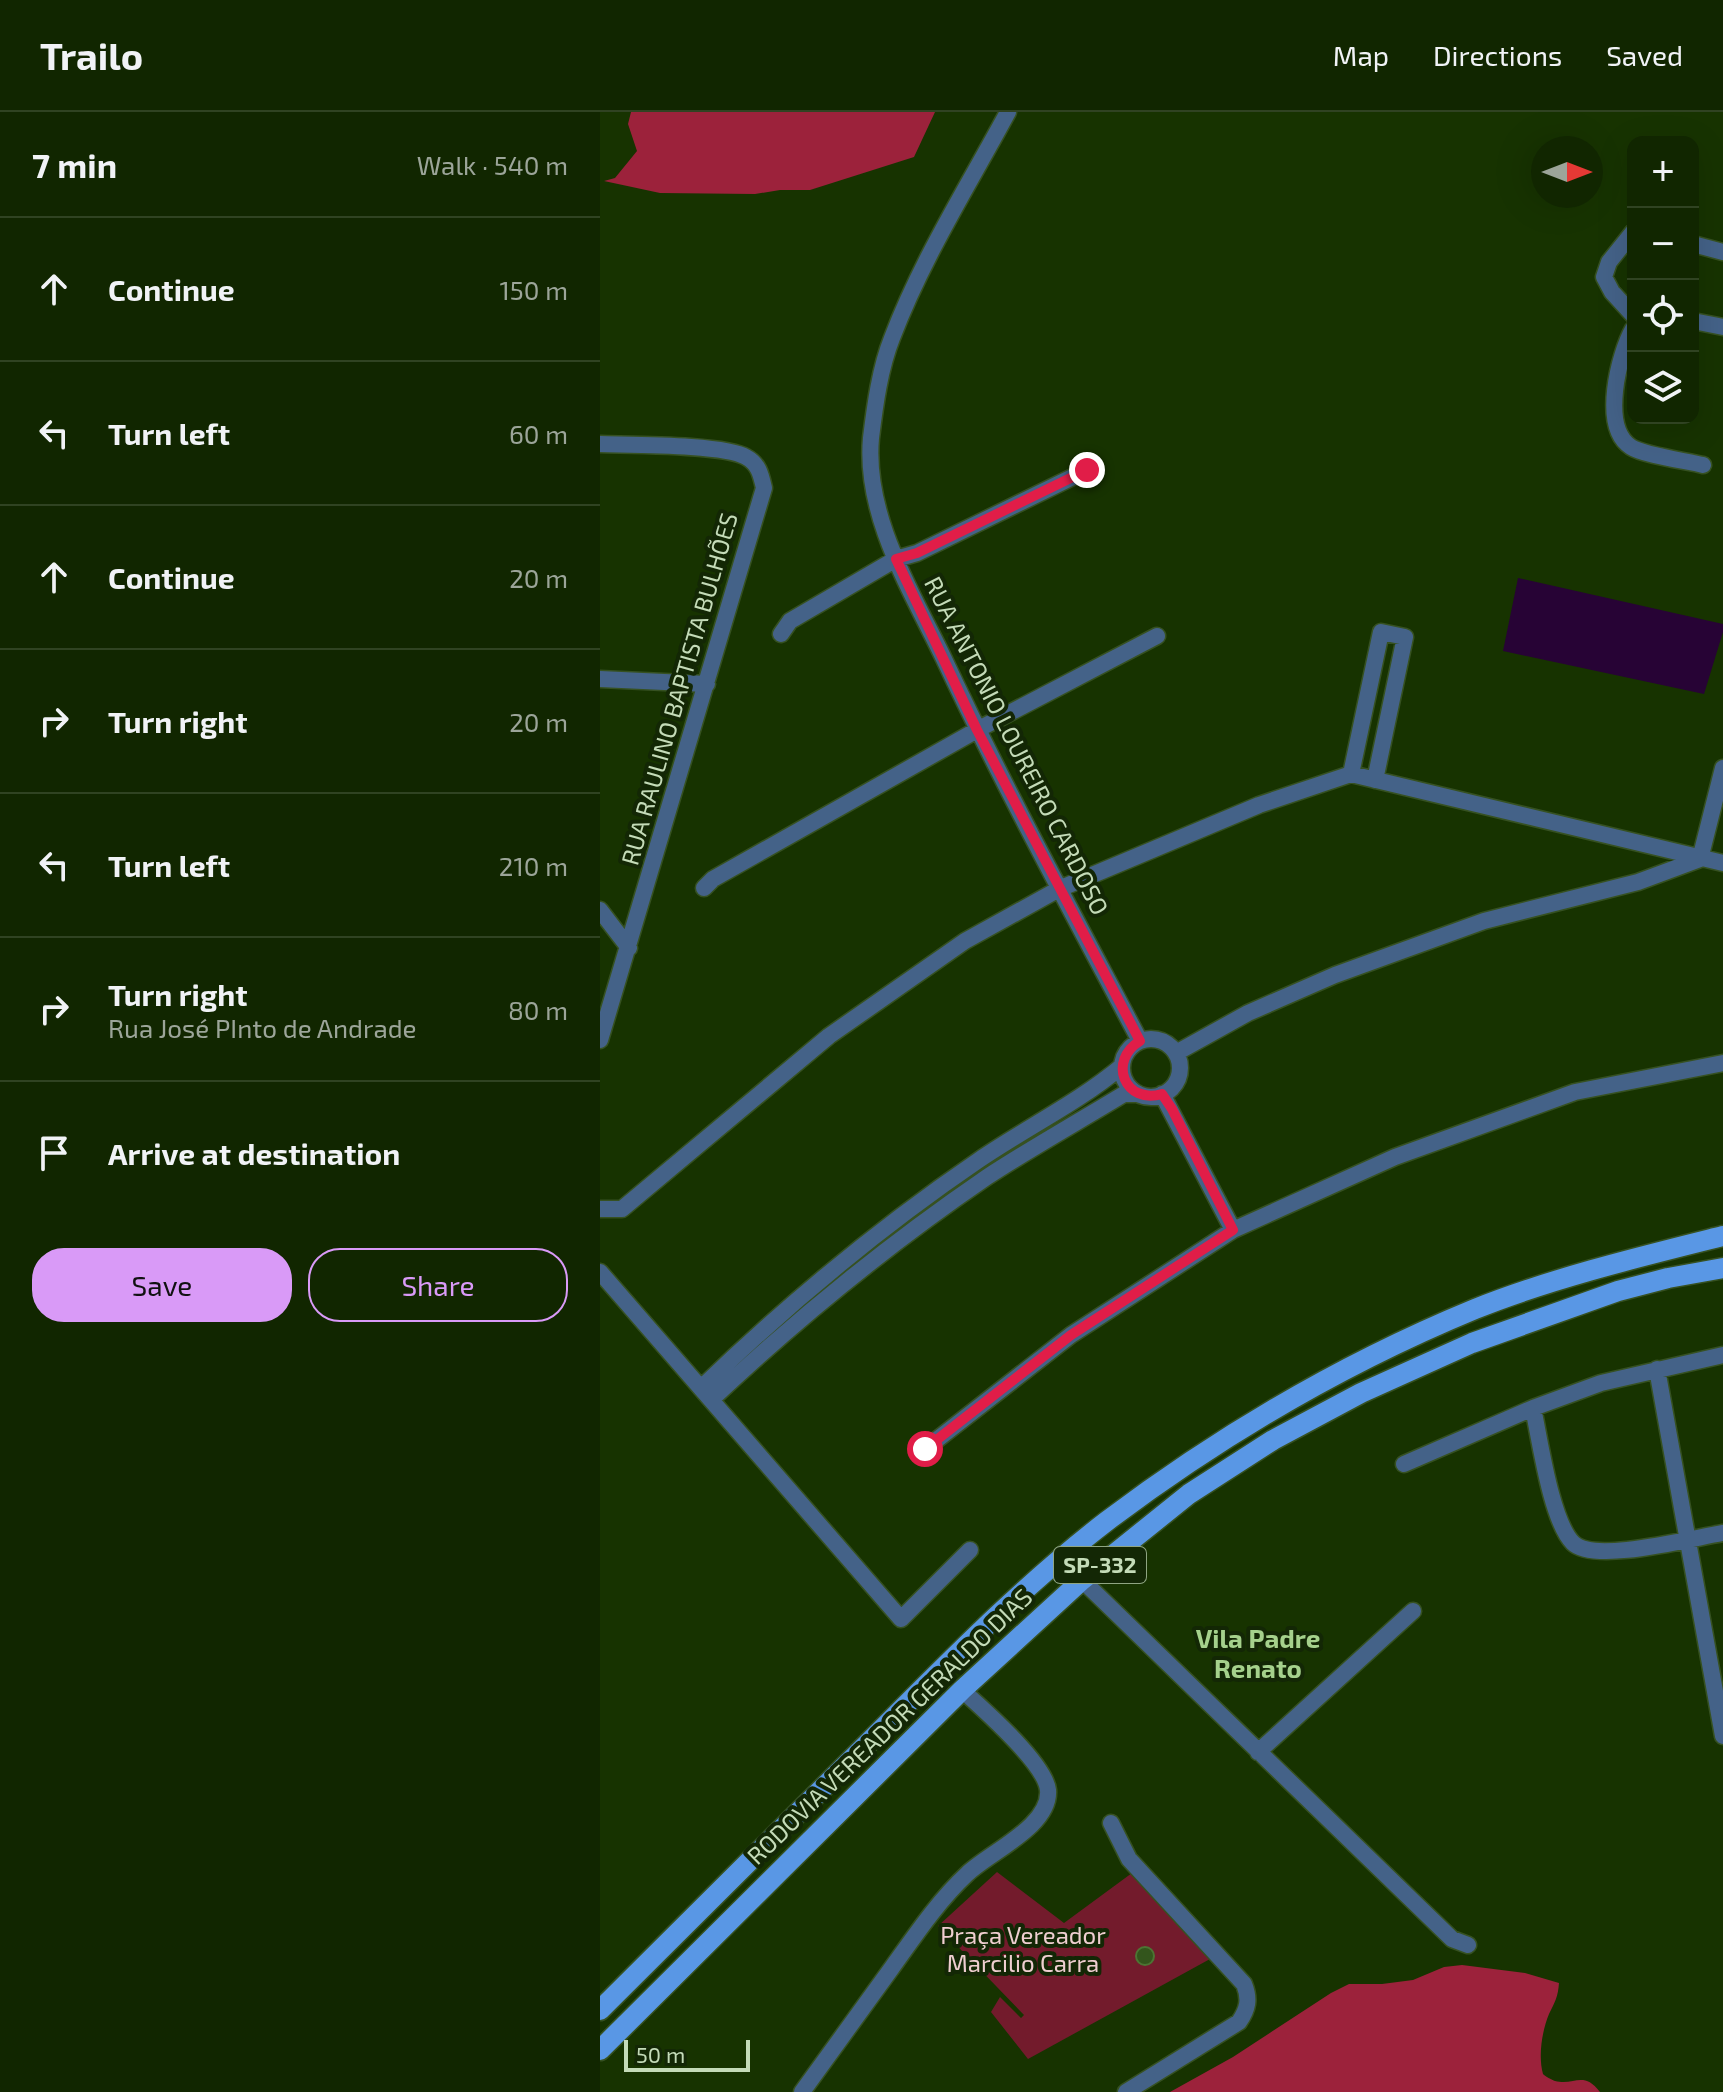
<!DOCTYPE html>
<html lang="en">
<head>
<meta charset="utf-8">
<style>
  body { margin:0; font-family:"Exo 2",sans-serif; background:#1e320f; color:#f1f3f6 }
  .controls { position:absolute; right:24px; top:24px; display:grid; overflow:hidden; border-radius:16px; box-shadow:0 8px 32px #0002 }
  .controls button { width:72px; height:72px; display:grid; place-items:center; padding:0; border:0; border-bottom:2px solid #304322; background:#112600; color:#f1f3f6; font:40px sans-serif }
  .compass { position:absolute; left:931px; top:24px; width:72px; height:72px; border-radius:50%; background:#112600; box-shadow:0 8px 32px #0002; rotate:90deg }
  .scale { position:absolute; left:24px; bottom:20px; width:126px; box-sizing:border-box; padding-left:8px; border:4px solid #c4dbb8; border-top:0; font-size:22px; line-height:28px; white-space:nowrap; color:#c4dbb8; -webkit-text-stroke:6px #132705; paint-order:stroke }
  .stop { position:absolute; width:24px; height:24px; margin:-18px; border:6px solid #e11d48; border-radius:50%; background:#fff }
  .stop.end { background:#e11d48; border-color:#fff; box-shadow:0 2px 8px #0008 }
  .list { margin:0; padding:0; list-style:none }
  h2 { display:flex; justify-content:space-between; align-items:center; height:104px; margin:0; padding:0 32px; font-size:34px }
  h2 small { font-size:26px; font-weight:400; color:#9ca599 }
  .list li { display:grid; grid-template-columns:52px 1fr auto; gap:24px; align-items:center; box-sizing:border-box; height:144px; padding:0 32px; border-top:2px solid #304322 }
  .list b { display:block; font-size:30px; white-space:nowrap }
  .list p { margin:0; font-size:26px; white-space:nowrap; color:#9ca599 }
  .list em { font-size:26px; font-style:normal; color:#9ca599 }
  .actions { display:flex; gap:16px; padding:24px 32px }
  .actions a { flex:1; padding:18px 0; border:2px solid #d99af7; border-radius:32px; text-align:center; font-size:28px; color:#d99af7 }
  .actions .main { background:#d99af7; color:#111 }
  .icon { flex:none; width:44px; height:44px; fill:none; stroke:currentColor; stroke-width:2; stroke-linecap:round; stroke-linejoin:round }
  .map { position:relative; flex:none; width:1123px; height:1980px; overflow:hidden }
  header { display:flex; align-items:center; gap:48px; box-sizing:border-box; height:112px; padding:0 40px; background:#112600; border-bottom:2px solid #304322 }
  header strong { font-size:38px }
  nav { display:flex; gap:44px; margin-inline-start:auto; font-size:28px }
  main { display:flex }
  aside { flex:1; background:#112600 }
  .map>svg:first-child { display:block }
  .green { fill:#731b2c }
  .forest { fill:#9c223b }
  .water { fill:#270335 }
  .building { fill:#33551c; stroke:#4c7433; stroke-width:2 }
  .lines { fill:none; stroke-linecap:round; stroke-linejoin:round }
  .minor-casing { stroke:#365121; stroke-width:19 }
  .primary-casing { stroke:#365121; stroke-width:23 }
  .minor { stroke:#446288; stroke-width:16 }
  .primary { stroke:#5997e5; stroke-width:20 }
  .route { stroke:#e11d48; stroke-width:10 }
  .labels { text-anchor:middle; stroke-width:8; stroke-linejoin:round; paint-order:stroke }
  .shield { fill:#132705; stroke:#8fa582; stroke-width:2 }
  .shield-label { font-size:22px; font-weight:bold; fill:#c4dbb8 }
  .street-label { font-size:24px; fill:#c4dbb8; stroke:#132705 }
  .park-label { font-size:24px; fill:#efced0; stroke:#132705 }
  .neighbourhood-label { font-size:26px; font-weight:bold; fill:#a5d18c; stroke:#132705 }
</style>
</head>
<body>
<header>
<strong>Trailo</strong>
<nav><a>Map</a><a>Directions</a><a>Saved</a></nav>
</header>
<main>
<aside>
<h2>7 min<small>Walk · 540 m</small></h2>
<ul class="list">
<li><svg class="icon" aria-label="ahead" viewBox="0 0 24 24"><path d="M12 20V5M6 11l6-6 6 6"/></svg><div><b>Continue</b></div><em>150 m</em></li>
<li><svg class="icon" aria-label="left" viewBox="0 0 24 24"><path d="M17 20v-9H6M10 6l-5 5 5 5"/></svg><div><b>Turn left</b></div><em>60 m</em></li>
<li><svg class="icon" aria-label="ahead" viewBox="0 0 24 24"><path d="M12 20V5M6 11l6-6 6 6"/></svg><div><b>Continue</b></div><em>20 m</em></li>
<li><svg class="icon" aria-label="right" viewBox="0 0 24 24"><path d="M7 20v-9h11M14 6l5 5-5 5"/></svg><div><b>Turn right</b></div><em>20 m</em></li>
<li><svg class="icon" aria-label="left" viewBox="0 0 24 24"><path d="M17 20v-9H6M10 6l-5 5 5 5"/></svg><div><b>Turn left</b></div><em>210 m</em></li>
<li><svg class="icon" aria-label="right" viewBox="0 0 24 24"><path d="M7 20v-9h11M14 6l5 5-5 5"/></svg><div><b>Turn right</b><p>Rua José PInto de Andrade</p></div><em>80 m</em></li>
<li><svg class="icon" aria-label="arrive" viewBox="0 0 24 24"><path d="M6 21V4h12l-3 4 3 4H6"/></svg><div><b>Arrive at destination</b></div></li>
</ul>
<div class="actions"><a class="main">Save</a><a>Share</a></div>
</aside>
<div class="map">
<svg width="1123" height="1980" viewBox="0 0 1123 1980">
  <rect width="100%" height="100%" fill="#173300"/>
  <path class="green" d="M 397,1760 L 464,1811 L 532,1761 L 610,1847 L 428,1947 L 391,1900 L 400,1885 L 421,1906 L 424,1903 L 338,1814 Z"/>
  <path class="forest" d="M 31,0 L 335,0 L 314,45 L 210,78 L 180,78 L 155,82 L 60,81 L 4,69 L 15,66 L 37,39 L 28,12 Z
    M 862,1853 L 925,1861 L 959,1871 C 958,1885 955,1890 949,1902 C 942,1919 938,1944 943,1962 C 943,1963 954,1969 955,1969 C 975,1974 983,1958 1000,1980 L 570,1980 L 633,1945 L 731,1881 L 749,1872 L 782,1872 L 813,1868 L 844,1855 Z"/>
  <path class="water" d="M 918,466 L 1123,512 L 1123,520 L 1104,582 L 903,539 Z"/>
  <path class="building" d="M536 1844a9 9 0 1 1 18 0a9 9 0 1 1-18 0Z"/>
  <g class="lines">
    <g class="minor-casing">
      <path id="minor" d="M 408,0 C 368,74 322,147 292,226 C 280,256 275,293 271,326 C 264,404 312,480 344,547 C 405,677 473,802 540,929
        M 1033,120 L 1009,150 L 1004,165 L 1012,180 L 1033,203
        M 1093,132 L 1123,140
        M 1093,209 L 1123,215
        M 1033,217 C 1019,242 1000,315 1031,335 C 1043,343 1087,349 1103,353
        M 0,332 C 29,333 125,332 146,345 C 159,352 161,363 164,376 L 0,928
        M 181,522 L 190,509 L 296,447 L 317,441 L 487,358
        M 0,567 L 107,572
        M 751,662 L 781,520 L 805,525 L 775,668
        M 1100,747 L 1123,656
        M 104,776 L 113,767 L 377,618 L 557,524
        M 0,798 L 29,836
        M522 956a29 29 0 1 1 58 0a29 29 0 1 1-58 0Z
        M 576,941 L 648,901 L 735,863 L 884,809 L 1038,770 L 1100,747
        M 562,982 L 633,1118
        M 0,1097 L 22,1097 L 229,924 L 365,829 L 459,777 L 659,693 L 751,662 L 1123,751
        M 0,1160 L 301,1507 L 370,1438
        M 1057,1257 L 1123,1624
        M 101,1276 C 188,1192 279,1116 379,1048 C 426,1016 479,990 522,954
        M 111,1288 C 197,1207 289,1132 387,1065 C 431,1036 478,1010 524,982 L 538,982
        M 933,1296 C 940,1328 951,1409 973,1431 C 994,1452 1092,1426 1123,1421
        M 325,1337 L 471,1223 L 633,1118 L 795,1045 L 975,980 L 1123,951
        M 804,1352 L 933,1296 L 1001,1271 L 1123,1243
        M 482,1468 L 852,1827 L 868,1833
        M 658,1640 L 813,1499
        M 511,1711 L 529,1747 L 644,1872 C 650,1887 648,1897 639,1910 L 526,1980
        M 202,1980 C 232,1939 261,1898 291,1857 C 314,1825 338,1789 367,1762 C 390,1740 451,1714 448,1678 C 445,1651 382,1596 362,1578"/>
    </g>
    <g class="primary-casing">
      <path id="primary" d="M 0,1898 C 89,1809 178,1721 267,1632 C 344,1555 421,1475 507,1409 C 620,1324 744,1251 875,1197 C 952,1166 1043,1144 1123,1124
        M 0,1938 L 362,1578 L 482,1468 L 589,1382 L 673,1328 L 761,1281 L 872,1231 L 1018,1179 L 1068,1166 L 1123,1156"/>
    </g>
    <use href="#minor" class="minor"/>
    <use href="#primary" class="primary"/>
  </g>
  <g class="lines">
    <path class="route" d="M 325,1337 L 471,1223 L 633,1118 L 572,997 L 562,982 C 525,993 507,949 540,929 L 377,618 L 296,447 L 317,441 L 487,358"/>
  </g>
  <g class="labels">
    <rect class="shield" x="454" y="1435" width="92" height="36" rx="6"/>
    <g class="shield-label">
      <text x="500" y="1461">SP-332</text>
    </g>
    <g class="street-label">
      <text transform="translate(80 577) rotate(-74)" y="8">RUA RAULINO BAPTISTA BULHÕES</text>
      <text transform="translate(416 634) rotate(63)" y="8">RUA ANTONIO LOUREIRO CARDOSO</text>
      <text transform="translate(290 1615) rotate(-44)" y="8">RODOVIA VEREADOR GERALDO DIAS</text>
    </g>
    <g class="park-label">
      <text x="423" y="1832">Praça Vereador<tspan x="423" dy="28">Marcilio Carra</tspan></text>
    </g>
    <g class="neighbourhood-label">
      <text x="658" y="1536">Vila Padre<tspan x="658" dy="30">Renato</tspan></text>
    </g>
  </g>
</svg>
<div class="controls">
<button>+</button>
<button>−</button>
<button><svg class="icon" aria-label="locate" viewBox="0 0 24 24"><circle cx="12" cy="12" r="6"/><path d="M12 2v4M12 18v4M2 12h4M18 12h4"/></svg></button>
<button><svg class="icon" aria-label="layers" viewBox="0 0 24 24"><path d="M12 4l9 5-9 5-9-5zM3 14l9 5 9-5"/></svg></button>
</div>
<svg class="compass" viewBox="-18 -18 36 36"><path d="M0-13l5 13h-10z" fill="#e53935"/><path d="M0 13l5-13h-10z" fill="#9ca599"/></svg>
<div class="scale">50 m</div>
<div class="stop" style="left:325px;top:1337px"></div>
<div class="stop end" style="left:487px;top:358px"></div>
</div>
</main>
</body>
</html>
